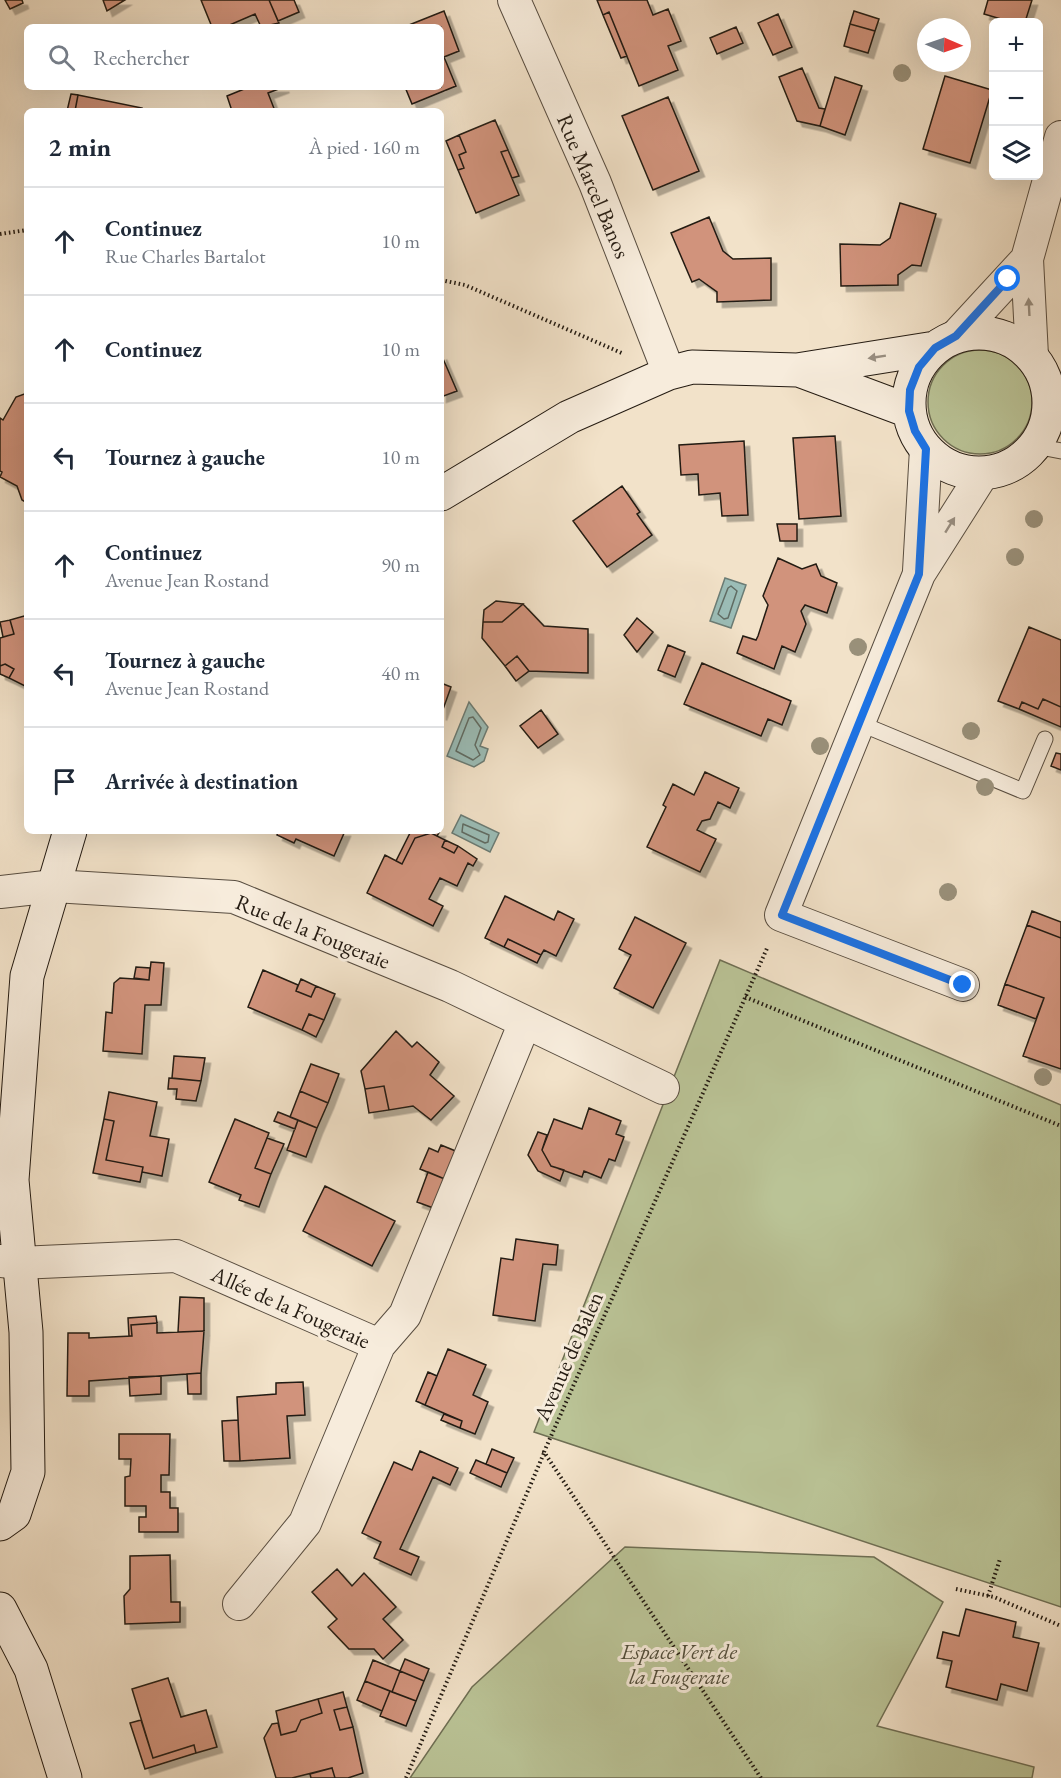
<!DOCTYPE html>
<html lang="fr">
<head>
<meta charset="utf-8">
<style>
  body { margin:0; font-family:"EB Garamond",serif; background:#f2f2f3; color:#1f2937 }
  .controls { position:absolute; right:18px; top:18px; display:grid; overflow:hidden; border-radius:9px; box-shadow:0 6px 24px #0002 }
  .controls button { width:54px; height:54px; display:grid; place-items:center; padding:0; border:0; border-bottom:2px solid #e0e1e3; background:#fff; color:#1f2937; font:30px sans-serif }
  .compass { position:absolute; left:917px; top:18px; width:54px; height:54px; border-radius:50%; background:#fff; box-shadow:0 6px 24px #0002; rotate:92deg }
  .stop { position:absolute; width:18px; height:18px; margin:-14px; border:4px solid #1a73e8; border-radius:50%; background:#fff }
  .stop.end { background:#1a73e8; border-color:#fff; box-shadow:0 2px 6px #0008 }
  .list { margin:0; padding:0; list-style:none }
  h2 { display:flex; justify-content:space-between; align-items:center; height:78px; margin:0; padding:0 24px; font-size:26px }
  h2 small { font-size:20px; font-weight:400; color:#747a83 }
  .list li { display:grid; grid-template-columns:39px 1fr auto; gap:18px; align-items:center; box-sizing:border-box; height:108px; padding:0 24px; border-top:2px solid #e0e1e3 }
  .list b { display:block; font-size:22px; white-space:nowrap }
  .list p { margin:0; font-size:20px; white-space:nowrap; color:#747a83 }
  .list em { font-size:20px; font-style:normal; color:#747a83 }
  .icon { flex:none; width:33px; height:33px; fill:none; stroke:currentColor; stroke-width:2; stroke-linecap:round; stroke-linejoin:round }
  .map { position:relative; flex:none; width:1061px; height:1778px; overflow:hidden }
  .search { position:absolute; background:#fff; box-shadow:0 6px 24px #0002; left:24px; top:24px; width:420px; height:66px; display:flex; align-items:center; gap:15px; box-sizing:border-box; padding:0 21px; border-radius:9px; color:#747a83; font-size:22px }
  .panel { position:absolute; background:#fff; box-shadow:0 6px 24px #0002; left:24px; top:108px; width:420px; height:726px; border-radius:9px }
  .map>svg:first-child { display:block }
  .green { fill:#bac396; stroke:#6f6f54; stroke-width:1.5 }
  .water { fill:#9bbdb7; stroke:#6b7c75; stroke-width:1.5 }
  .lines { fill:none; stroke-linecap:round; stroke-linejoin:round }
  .shore { stroke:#606c64; stroke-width:1.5 }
  .building { fill:#d1937b; stroke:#241b12; stroke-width:1.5; filter:url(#shadow) }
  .lane-casing { stroke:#584d40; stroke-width:17 }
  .street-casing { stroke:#584d40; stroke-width:34 }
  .secondary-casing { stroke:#241b12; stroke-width:35 }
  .path { stroke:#241b12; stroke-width:4; stroke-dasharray:1.5 3; stroke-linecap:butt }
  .lane { stroke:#f7ecdc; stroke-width:15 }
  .street { stroke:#f7ecdc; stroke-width:32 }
  .secondary { stroke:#f7ecdc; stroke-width:33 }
  .tree { fill:#99907a }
  .oneway { fill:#988e81 }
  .route { stroke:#1a73e8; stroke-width:8 }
  .labels { text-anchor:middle; stroke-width:6; stroke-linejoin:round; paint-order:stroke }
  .street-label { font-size:22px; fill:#241b12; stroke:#f7ecdc }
  .park-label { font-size:22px; font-style:italic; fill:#514d3a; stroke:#f7ecdc }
</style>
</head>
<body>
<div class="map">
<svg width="1061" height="1778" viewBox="0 0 1061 1778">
  <defs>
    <filter id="shadow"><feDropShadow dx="5.5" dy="5.5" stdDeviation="0" flood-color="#0004"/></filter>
  </defs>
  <rect width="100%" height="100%" fill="#f2e2c9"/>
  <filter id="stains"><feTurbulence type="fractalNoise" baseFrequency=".00333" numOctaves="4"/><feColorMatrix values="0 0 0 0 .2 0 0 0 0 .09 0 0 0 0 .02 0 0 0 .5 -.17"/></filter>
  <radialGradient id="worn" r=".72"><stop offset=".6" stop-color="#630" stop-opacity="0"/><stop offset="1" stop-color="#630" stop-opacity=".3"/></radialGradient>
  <path class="green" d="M928 402a52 52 0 1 1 104 0a52 52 0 1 1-104 0Z
    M 720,960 L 1061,1105 L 1061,1607 L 534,1432 Z
    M 625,1547 L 874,1557 L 943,1602 L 877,1726 L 1034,1767 L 1032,1778 L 410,1778 L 472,1687 Z"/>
  <path class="water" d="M 725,578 L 746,585 L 731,628 L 710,621 Z
    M 469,702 L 488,727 L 480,746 L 488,749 L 484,761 L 474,767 L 447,756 Z
    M 461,815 L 499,833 L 490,852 L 452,833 Z"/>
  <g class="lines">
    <path class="shore" d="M 731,586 L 737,591 L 728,618 L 724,619 L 718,614 L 728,588 Z
      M 473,717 L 481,728 L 475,745 L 480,755 L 473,760 L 456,751 L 469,718 Z
      M 463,824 L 489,835 L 488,842 L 485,843 L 462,832 Z"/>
  </g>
  <path class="building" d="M 5,0 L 22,0 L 23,3 L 10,9 Z
    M 103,0 L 125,0 L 107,11 Z
    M 201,0 L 269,0 L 279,23 L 261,27 L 255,14 L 225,27 L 212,27 Z
    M 269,0 L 294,0 L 299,12 L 278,21 Z
    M 597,0 L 647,0 L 653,15 L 668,9 L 681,41 L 668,46 L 678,70 L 639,86 L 609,12 L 603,15 Z
    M 988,0 L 1032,0 L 1025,22 L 1011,22 L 984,14 Z
    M 444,11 L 459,51 L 444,57 L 456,86 L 412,104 L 405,87 L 441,87 L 441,27 L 404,27 Z
    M 854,11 L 879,19 L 875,31 L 850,24 Z
    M 609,12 L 627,56 L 621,58 L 603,15 Z
    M 778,14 L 792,47 L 773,55 L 758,23 Z
    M 850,24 L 875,31 L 868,53 L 844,46 Z
    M 736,27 L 743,43 L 717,54 L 710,38 Z
    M 802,68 L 819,108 L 825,109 L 820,126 L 797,121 L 779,77 Z
    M 945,76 L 992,90 L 970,163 L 923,149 Z
    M 835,77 L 862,86 L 845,135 L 820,126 Z
    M 249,87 L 284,87 L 268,93 L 275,111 L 232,111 L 227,96 Z
    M 71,94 L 78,95 L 75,111 L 67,111 Z
    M 78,95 L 142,108 L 141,111 L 75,111 Z
    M 668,97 L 699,171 L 653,190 L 622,116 Z
    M 495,120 L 508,150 L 501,152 L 519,195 L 476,213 L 458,170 L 464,168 L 459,155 L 466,152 L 459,135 Z
    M 459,135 L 466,152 L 459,155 L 464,168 L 458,170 L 446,141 Z
    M 508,150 L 519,176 L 512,178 L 501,152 Z
    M 900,203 L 936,214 L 921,266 L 912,265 L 898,275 L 898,285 L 841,286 L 840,244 L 880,245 L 890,238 Z
    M 709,217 L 723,251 L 733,259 L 771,258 L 771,300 L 717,302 L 717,292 L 699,279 L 692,282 L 671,233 Z
    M 441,354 L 457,391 L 441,397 Z
    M 27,393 L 27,503 L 22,500 L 17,486 L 0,477 L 2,472 L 0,471 L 0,418 L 3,420 L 16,397 Z
    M 835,436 L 841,516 L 799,519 L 793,438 Z
    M 744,441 L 748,515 L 722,516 L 720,493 L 699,495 L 698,474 L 681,475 L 679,445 Z
    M 622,486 L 640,512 L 637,514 L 652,535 L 607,567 L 573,521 Z
    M 777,524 L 797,524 L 797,541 L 780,541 Z
    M 778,558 L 802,569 L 816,564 L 821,576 L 837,583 L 827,613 L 805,605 L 801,611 L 806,624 L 795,652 L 782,646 L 774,669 L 737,653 L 743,636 L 756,640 L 758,636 L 768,605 L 763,596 Z
    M 496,601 L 523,604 L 502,622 L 483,622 L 484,610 Z
    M 523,604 L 544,626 L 588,629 L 588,673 L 529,671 L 517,656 L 505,666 L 482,638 L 483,622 L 502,622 Z
    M 24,616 L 27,618 L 27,687 L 9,678 L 14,669 L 5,664 L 0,666 L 0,638 L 14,634 L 10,620 Z
    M 637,618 L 653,632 L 637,652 L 624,635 Z
    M 10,620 L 14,634 L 3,637 L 0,622 Z
    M 1029,627 L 1061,640 L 1061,707 L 1043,699 L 1038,709 L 1022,702 L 1019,709 L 998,701 Z
    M 668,645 L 685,652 L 675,677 L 658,670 Z
    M 517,656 L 529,671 L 516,681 L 505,666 Z
    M 702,663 L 791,701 L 782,725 L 768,719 L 761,736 L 684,704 Z
    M 5,664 L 14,669 L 9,678 L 0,674 L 0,666 Z
    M 441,683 L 451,687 L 441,715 Z
    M 1043,699 L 1061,707 L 1061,727 L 1019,709 L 1022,702 L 1038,709 Z
    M 541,710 L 558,734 L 538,748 L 520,726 Z
    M 1056,753 L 1061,754 L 1061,770 L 1051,766 Z
    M 705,772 L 739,788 L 730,808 L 718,802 L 710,819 L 702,821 L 697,830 L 716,839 L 700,872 L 647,847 L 666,807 L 663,805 L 673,784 L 694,795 Z
    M 279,831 L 345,831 L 334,856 L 296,839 L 294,843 L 277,835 Z
    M 411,831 L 440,831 L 437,836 L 431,833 L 415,838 L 402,864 L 396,861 Z
    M 431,833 L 445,840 L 442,847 L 454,853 L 458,846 L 477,859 L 473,866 L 468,863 L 457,886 L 440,878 L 429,899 L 443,906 L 433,926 L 367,893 L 385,855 L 402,864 L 415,838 Z
    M 445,840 L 458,846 L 454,853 L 442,847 Z
    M 505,896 L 554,920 L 558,911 L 574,919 L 556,956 L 544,950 L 541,955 L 508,939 L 504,947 L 485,938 Z
    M 1032,911 L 1061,922 L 1061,938 L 1027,925 Z
    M 635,917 L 686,943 L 653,1008 L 614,988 L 631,955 L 619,949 Z
    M 1027,925 L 1061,938 L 1061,1069 L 1023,1056 L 1044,998 L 1005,984 Z
    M 508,939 L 541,955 L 537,963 L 504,947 Z
    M 151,962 L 164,963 L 161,1005 L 145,1005 L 142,1054 L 103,1051 L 106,1012 L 112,1013 L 114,983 L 120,978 L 149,980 Z
    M 136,967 L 150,968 L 149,980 L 134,978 Z
    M 263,970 L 298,985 L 296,991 L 311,997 L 316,986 L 335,994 L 324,1020 L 309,1014 L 302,1030 L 248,1007 Z
    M 301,979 L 316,986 L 311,997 L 296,991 Z
    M 1005,984 L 1044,998 L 1036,1019 L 998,1005 Z
    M 309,1014 L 324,1020 L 316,1037 L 302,1030 Z
    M 396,1031 L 412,1047 L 417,1042 L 439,1062 L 430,1075 L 454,1096 L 431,1120 L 413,1106 L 389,1110 L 384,1086 L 365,1089 L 361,1071 Z
    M 174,1056 L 205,1058 L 201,1081 L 172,1078 Z
    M 311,1064 L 339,1074 L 328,1103 L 300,1091 Z
    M 169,1078 L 201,1081 L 196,1101 L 176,1099 L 177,1089 L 168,1089 Z
    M 384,1086 L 389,1110 L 369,1113 L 365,1089 Z
    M 300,1091 L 328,1103 L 317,1128 L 290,1117 Z
    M 109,1092 L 157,1102 L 150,1136 L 169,1139 L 162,1176 L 142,1172 L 143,1167 L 106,1160 L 114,1121 L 104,1119 Z
    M 589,1108 L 621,1121 L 616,1134 L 624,1137 L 615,1161 L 609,1159 L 601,1178 L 584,1171 L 582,1177 L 551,1166 L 542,1150 L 554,1119 L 582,1129 Z
    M 278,1112 L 298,1120 L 295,1129 L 274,1121 Z
    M 104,1119 L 114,1121 L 106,1160 L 143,1167 L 140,1182 L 93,1173 Z
    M 235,1119 L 269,1133 L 255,1168 L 271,1174 L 259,1207 L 239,1200 L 241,1195 L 209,1182 Z
    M 298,1120 L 317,1128 L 306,1157 L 287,1150 Z
    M 538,1132 L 547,1135 L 542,1150 L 551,1166 L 564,1170 L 560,1181 L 538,1171 L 528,1155 Z
    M 267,1138 L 284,1144 L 271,1174 L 255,1168 Z
    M 441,1145 L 458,1152 L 447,1180 L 420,1169 L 429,1148 L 438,1152 Z
    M 428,1172 L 447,1180 L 436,1209 L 417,1202 Z
    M 325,1186 L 395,1221 L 372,1266 L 303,1231 Z
    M 516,1239 L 558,1245 L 556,1265 L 543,1264 L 535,1321 L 493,1315 L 501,1258 L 513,1260 Z
    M 180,1297 L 204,1298 L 204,1331 L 178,1332 Z
    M 156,1316 L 157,1323 L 131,1325 L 132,1336 L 129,1336 L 128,1318 Z
    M 157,1323 L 157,1333 L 204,1331 L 201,1373 L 89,1381 L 89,1396 L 67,1396 L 68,1333 L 89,1333 L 89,1338 L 132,1336 L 131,1325 Z
    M 448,1349 L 486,1365 L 473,1395 L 488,1402 L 475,1434 L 460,1428 L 462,1421 L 425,1405 Z
    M 428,1372 L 437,1376 L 425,1405 L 416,1401 Z
    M 201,1373 L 201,1394 L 188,1394 L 187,1374 Z
    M 161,1376 L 161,1394 L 130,1396 L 129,1377 Z
    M 303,1382 L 305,1415 L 287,1416 L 290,1458 L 240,1461 L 237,1397 L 276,1394 L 276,1383 Z
    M 444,1414 L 462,1421 L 460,1428 L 441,1420 Z
    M 238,1420 L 240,1461 L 224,1461 L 222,1421 Z
    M 119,1434 L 170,1434 L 169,1475 L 161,1475 L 161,1492 L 170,1492 L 170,1508 L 178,1508 L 178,1532 L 139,1532 L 139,1517 L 146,1517 L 146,1506 L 125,1506 L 125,1477 L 130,1476 L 131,1459 L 119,1459 Z
    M 492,1449 L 514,1458 L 507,1473 L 486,1464 Z
    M 420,1451 L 458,1468 L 450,1485 L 433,1477 L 400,1549 L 419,1557 L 411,1575 L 374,1558 L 381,1542 L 362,1533 L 394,1462 L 412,1470 Z
    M 476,1460 L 507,1473 L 501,1487 L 470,1473 Z
    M 170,1555 L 171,1602 L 180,1602 L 180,1622 L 125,1624 L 124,1596 L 130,1589 L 130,1556 Z
    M 337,1569 L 352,1586 L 364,1573 L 396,1607 L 383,1619 L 403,1640 L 383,1659 L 374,1649 L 349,1649 L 328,1627 L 337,1619 L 312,1592 Z
    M 966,1609 L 1016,1622 L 1013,1637 L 1039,1643 L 1027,1691 L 1001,1684 L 997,1700 L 946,1687 L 952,1661 L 937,1658 L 943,1632 L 959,1636 Z
    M 405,1659 L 429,1669 L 424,1681 L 400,1671 Z
    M 373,1660 L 400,1671 L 392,1692 L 365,1681 Z
    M 400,1671 L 424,1681 L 416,1701 L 392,1692 Z
    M 168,1678 L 181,1717 L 206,1710 L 217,1747 L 196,1753 L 194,1745 L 153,1758 L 132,1689 Z
    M 365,1681 L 390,1691 L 382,1711 L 357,1700 Z
    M 390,1691 L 416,1701 L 406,1726 L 380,1716 Z
    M 343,1692 L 347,1707 L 334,1710 L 340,1730 L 353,1727 L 363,1773 L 348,1778 L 335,1778 L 332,1768 L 292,1778 L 276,1778 L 264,1738 L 272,1724 L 278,1723 L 281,1735 L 296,1731 L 301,1720 L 322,1713 L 318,1699 Z
    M 318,1699 L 322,1713 L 301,1720 L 296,1731 L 281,1735 L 276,1711 Z
    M 347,1707 L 353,1727 L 340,1730 L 334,1710 Z
    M 141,1720 L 153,1758 L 194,1745 L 196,1753 L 145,1769 L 130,1723 Z
    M 332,1768 L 335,1778 L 311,1778 L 310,1774 Z"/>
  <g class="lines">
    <g class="lane-casing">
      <path id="lane" d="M 1035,446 L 1061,451
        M 859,723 L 1023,791 L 1045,739"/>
    </g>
    <g class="street-casing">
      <path id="street" d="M 514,0 L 595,183 L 669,373
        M 956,336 L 1027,259
        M 1032,356 L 1027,259 L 1061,137
        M 919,571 L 926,449
        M 0,892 L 54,886 L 234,897 L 450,986 L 663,1088
        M 963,985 L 781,915 L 919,574 L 983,473
        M 0,1261 L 19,1263 L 176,1256 L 379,1345 L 305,1523 L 239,1604
        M 379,1345 L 405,1315 L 525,1022"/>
    </g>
    <g class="secondary-casing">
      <path id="secondary" d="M909 403a70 70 0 1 1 140 0a70 70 0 1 1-140 0Z
        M 799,370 L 909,411
        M 441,494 L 569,417 L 669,373 L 692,367 L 797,370 L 935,348
        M 0,1524 L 14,1514 L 28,1472 L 26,1332 L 12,1180 L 27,976 L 70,831
        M 0,1609 L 31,1669 L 65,1778"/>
    </g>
    <path class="path" d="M 0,234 L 27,230
      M 441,280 L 465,285 L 624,354
      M 745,997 L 1061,1126
      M 956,1589 L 994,1597 L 1061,1626
      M 988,1596 L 1000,1559
      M 406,1778 L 544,1453
      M 761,1778 L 544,1452 L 768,946"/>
    <use href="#lane" class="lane"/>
    <use href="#street" class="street"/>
    <use href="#secondary" class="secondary"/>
  </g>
  <g class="tree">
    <circle cx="902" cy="73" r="9"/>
    <circle cx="1034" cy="519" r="9"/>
    <circle cx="1015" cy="557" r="9"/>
    <circle cx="858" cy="647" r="9"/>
    <circle cx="971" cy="731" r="9"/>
    <circle cx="820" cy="746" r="9"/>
    <circle cx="985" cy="787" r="9"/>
    <circle cx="948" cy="892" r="9"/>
    <circle cx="1043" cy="1077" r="9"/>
  </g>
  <defs><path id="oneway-solid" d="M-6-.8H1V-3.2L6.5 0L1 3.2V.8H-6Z" transform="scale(1.5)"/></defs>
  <g class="oneway">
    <use href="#oneway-solid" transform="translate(1029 307) rotate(-93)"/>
    <use href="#oneway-solid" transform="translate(877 357) rotate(171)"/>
    <use href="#oneway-solid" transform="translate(950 525) rotate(-58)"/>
  </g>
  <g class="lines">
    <path class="route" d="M 963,985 L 782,915 L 919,574 L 926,449 L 915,431 L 909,411 L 910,390 L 919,367 L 935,348 L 956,336 L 1008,279"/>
  </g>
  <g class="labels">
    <g class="street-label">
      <text transform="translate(594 186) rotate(67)" y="8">Rue Marcel Banos</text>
      <text transform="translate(313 931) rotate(22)" y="8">Rue de la Fougeraie</text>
      <text transform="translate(291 1307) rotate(24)" y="8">Allée de la Fougeraie</text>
      <text transform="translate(568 1356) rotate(-66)" y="8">Avenue de Balen</text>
    </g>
    <g class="park-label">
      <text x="679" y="1659">Espace Vert de<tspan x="679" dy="25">la Fougeraie</tspan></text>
    </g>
  </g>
  <rect width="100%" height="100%" filter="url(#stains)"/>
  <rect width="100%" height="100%" fill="url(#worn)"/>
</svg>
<div class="controls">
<button>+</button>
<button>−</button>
<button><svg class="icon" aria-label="layers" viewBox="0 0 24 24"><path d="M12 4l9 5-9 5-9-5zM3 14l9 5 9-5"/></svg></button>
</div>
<svg class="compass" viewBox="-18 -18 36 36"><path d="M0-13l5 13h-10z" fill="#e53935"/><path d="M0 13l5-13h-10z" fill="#747a83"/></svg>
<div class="stop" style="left:1008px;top:279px"></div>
<div class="stop end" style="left:963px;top:985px"></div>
<div class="search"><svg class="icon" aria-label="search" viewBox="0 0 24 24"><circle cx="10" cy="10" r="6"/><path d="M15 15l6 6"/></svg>Rechercher</div>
<section class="panel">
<h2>2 min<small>À pied · 160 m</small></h2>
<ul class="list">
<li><svg class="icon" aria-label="ahead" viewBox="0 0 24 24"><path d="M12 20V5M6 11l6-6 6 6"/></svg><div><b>Continuez</b><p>Rue Charles Bartalot</p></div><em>10 m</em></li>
<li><svg class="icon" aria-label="ahead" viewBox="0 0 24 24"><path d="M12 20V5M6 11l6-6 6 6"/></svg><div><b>Continuez</b></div><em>10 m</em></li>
<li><svg class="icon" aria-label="left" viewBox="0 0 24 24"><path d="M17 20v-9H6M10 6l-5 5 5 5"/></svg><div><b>Tournez à gauche</b></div><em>10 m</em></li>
<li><svg class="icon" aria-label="ahead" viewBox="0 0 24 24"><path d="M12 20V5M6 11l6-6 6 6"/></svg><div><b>Continuez</b><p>Avenue Jean Rostand</p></div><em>90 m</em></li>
<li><svg class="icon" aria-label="left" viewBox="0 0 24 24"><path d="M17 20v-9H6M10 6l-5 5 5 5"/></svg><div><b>Tournez à gauche</b><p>Avenue Jean Rostand</p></div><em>40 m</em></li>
<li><svg class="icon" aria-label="arrive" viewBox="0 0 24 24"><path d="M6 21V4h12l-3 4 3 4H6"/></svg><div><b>Arrivée à destination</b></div></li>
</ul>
</section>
</div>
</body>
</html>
